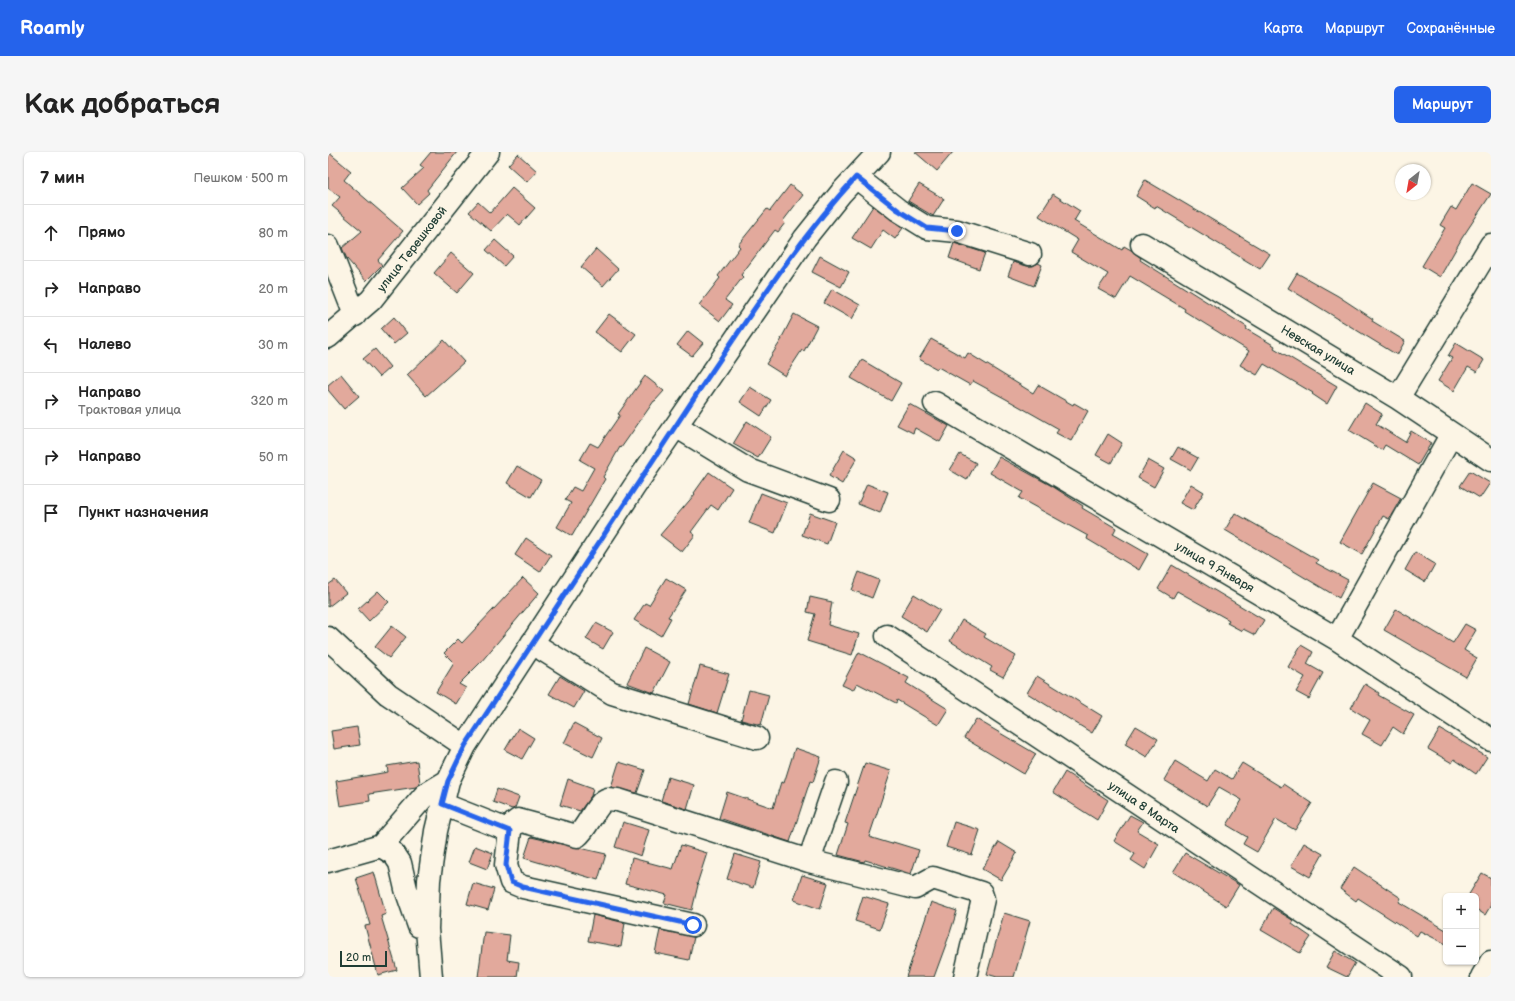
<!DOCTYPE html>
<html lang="ru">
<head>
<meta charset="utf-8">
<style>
  body { margin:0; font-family:"Balsamiq Sans",sans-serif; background:#f6f6f6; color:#222 }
  .controls { position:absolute; right:12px; bottom:12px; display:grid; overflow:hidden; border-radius:6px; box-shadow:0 1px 3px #0004 }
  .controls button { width:36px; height:36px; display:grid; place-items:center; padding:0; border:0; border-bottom:1px solid #e0e0e0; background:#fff; color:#222; font:20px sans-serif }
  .compass { position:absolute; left:1067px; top:12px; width:36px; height:36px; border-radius:50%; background:#fff; box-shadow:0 1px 3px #0004; rotate:211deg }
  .scale { position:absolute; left:12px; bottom:10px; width:47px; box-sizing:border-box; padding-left:4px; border:2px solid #1f3d34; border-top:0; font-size:11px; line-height:14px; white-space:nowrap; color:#1f3d34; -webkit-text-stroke:3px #fcf5e5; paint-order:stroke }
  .stop { position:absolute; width:12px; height:12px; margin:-9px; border:3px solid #2563eb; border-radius:50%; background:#fff }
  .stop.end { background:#2563eb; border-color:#fff; box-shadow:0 1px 4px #0008 }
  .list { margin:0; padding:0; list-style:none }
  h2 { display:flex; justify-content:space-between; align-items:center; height:52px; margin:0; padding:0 16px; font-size:17px }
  h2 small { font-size:13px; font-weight:400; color:#767676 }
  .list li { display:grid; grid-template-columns:26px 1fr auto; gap:12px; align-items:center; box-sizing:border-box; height:56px; padding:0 16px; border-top:1px solid #e0e0e0 }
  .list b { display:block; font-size:15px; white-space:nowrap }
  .list p { margin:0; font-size:13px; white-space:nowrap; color:#767676 }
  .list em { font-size:13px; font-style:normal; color:#767676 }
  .icon { flex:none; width:22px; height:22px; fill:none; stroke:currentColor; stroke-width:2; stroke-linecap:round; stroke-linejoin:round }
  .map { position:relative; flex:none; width:1163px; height:825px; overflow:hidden; border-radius:6px }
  header { display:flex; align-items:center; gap:24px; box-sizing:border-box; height:56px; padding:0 20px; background:#2563eb; color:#fff }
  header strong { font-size:19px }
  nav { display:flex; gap:22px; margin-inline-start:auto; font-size:14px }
  .intro { display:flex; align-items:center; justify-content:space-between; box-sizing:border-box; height:96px; padding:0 24px }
  h1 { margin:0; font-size:28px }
  .button { padding:10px 18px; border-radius:6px; background:#2563eb; color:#fff; font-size:14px; font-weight:700 }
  main { display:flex; gap:24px; padding:0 24px }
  aside { flex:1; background:#fff; border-radius:6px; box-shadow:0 1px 3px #0004 }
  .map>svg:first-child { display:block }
  .building { fill:#e2a99c; stroke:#1f3d34 }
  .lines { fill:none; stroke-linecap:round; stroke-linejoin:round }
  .minor-casing { stroke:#1f3d34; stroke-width:25 }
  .minor { stroke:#fcf5e5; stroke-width:22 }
  .route { stroke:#2563eb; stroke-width:5 }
  .labels { text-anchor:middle; stroke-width:3; stroke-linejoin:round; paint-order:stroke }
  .street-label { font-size:12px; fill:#1f3d34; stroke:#fcf5e5 }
</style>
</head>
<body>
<header>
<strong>Roamly</strong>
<nav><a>Карта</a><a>Маршрут</a><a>Сохранённые</a></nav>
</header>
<div class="intro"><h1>Как добраться</h1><a class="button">Маршрут</a></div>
<main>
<aside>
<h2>7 мин<small>Пешком · 500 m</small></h2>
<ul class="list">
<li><svg class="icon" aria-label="ahead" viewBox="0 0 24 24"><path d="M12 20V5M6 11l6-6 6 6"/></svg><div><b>Прямо</b></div><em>80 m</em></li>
<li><svg class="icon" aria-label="right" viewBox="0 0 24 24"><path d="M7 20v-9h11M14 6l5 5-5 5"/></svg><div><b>Направо</b></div><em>20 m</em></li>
<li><svg class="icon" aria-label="left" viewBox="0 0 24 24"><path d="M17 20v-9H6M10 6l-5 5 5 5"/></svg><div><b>Налево</b></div><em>30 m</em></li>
<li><svg class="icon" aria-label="right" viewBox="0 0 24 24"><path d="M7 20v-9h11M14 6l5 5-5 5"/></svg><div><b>Направо</b><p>Трактовая улица</p></div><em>320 m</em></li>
<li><svg class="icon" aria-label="right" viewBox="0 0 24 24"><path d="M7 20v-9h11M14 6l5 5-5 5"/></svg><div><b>Направо</b></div><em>50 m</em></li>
<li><svg class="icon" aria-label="arrive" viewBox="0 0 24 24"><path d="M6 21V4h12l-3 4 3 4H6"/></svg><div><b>Пункт назначения</b></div></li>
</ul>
</aside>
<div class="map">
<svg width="1163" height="825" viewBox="0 0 1163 825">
  <rect width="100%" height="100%" fill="#fcf5e5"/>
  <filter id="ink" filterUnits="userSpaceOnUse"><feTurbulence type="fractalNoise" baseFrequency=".025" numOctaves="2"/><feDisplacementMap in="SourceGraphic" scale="8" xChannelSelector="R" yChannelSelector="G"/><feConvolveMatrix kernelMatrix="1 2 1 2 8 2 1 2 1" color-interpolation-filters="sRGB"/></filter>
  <g filter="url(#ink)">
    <path class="building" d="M 0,0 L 23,19 L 16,28 L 75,79 L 50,108 L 54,113 L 38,129 L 19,107 L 14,96 L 34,79 L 4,54 L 12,45 L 0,36 Z
      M 103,0 L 129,0 L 99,38 L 101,41 L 89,52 L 74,36 L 96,16 L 92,13 Z
      M 587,0 L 625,0 L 609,19 Z
      M 190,2 L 209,19 L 199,30 L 180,13 Z
      M 817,28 L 942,102 L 932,117 L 828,54 L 827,56 L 808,44 Z
      M 1144,31 L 1163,42 L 1134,86 L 1112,125 L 1094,114 L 1117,76 L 1112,73 L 1123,55 L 1128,58 Z
      M 591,32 L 616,47 L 605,64 L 580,49 Z
      M 462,33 L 475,43 L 455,69 L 457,71 L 450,80 L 447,78 L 413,123 L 415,125 L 397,148 L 404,153 L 392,169 L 371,153 L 392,126 L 390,124 L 412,95 L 410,93 L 439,57 L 442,59 Z
      M 184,36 L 207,56 L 192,73 L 179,62 L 163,79 L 141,60 L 150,50 L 162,61 Z
      M 725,42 L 752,59 L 746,69 L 794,98 L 796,94 L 803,98 L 813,106 L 812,108 L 919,175 L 918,177 L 947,194 L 946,196 L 1009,234 L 999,252 L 984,242 L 985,241 L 936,212 L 929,223 L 912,213 L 921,199 L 856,159 L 857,157 L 802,124 L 788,147 L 770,137 L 780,122 L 743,100 L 750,88 L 711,64 Z
      M 545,54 L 575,76 L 567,87 L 555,78 L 543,97 L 524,86 Z
      M 167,88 L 185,104 L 176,114 L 158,98 Z
      M 626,91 L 657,101 L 651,117 L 621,106 Z
      M 268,97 L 290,117 L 275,134 L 253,115 Z
      M 123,101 L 146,121 L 129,141 L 106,121 Z
      M 492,104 L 521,120 L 513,135 L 484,120 Z
      M 685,110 L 699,114 L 705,114 L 710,111 L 714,113 L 706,134 L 680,124 Z
      M 969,121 L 1010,144 L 1045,167 L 1044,169 L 1077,189 L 1069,203 L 960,136 Z
      M 504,137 L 532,153 L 524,167 L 496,151 Z
      M 281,162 L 308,182 L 294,200 L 267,180 Z
      M 466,162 L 489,174 L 476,199 L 474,198 L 457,224 L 438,212 L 454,187 L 453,187 Z
      M 66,165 L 79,181 L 66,192 L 53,177 Z
      M 360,179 L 375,191 L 364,204 L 349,193 Z
      M 603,187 L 637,206 L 640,201 L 705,241 L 710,233 L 745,253 L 746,251 L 760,259 L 743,289 L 728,281 L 731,277 L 678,247 L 645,229 L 642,233 L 610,215 L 609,217 L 591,207 Z
      M 116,188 L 136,210 L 98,244 L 79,223 Z
      M 1128,191 L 1156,208 L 1149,220 L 1140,215 L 1126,239 L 1110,229 L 1124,206 L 1120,204 Z
      M 47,197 L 62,215 L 51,225 L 35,207 Z
      M 534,208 L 573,231 L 563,249 L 523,226 Z
      M 13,222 L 31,244 L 16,257 L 0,238 L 0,233 Z
      M 317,224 L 336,239 L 327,249 L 326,249 L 293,296 L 292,295 L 275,325 L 277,327 L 244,384 L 229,375 L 243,351 L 237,348 L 245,335 L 253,339 L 266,316 L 252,308 L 262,291 L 270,295 L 292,263 L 290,262 Z
      M 422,235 L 443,248 L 433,264 L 412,250 Z
      M 1037,251 L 1054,262 L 1048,272 L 1077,290 L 1083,279 L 1103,291 L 1090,313 L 1057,293 L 1054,298 L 1021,278 Z
      M 581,252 L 621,274 L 612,290 L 587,276 L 585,281 L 569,273 Z
      M 419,269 L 443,285 L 430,306 L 405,292 Z
      M 780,282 L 794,291 L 783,311 L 768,303 Z
      M 850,295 L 870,306 L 863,318 L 843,307 Z
      M 516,298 L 529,306 L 514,332 L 501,324 Z
      M 632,302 L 648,311 L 639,328 L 622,318 Z
      M 671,305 L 724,334 L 755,354 L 754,356 L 788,376 L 785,382 L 820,402 L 811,418 L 759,387 L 760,384 L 691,346 L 695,340 L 662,321 Z
      M 820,308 L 836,317 L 826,335 L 810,326 Z
      M 189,314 L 213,328 L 203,345 L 179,331 Z
      M 1142,319 L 1162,331 L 1152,346 L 1132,334 Z
      M 381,320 L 404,336 L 390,358 L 383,353 L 363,380 L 367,383 L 354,400 L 332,383 L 367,342 L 366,341 Z
      M 1045,331 L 1073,346 L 1061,367 L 1055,364 L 1034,402 L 1012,390 Z
      M 539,332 L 560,340 L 552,361 L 530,352 Z
      M 863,332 L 876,340 L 865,358 L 852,351 Z
      M 433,341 L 459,351 L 447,381 L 421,371 Z
      M 482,361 L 507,370 L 499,392 L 474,383 Z
      M 907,361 L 990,408 L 988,411 L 1020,428 L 1011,446 L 897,378 Z
      M 198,386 L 223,403 L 212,420 L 187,403 Z
      M 1087,400 L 1107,412 L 1097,430 L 1077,418 Z
      M 844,413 L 936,468 L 927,483 L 915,477 L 914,479 L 899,471 L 901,468 L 849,439 L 845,446 L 830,437 Z
      M 531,420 L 551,428 L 544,446 L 524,438 Z
      M 195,426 L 211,441 L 153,510 L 131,532 L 138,536 L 128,552 L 108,540 L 126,511 L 116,501 L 130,487 L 134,491 Z
      M 338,426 L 358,438 L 340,465 L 343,466 L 333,484 L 306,468 L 317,451 L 321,453 Z
      M 7,428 L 18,441 L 0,455 L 0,433 Z
      M 50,439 L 61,450 L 41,469 L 30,457 Z
      M 586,442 L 612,458 L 599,480 L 573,464 Z
      M 482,445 L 504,450 L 500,473 L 531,482 L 524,503 L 479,489 L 487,462 L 479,460 Z
      M 1068,457 L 1125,491 L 1137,472 L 1148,478 L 1136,498 L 1149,506 L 1138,525 L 1056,478 Z
      M 634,468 L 658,482 L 656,485 L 688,504 L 675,525 L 662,518 L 664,515 L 622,489 Z
      M 268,471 L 285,480 L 275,497 L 258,487 Z
      M 64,474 L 78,485 L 61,506 L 47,495 Z
      M 973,493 L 985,500 L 979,512 L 995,521 L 981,547 L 968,540 L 977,525 L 960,515 Z
      M 316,496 L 342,510 L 326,541 L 299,531 Z
      M 531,500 L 581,526 L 578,531 L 620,557 L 610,573 L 569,548 L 568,551 L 529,531 L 525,538 L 514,533 Z
      M 372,514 L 401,522 L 389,561 L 361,552 Z
      M 232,524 L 256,539 L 246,556 L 221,542 Z
      M 709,524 L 774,564 L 764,581 L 699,541 Z
      M 1037,532 L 1051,541 L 1050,543 L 1086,563 L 1075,582 L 1065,575 L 1054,593 L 1034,582 L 1042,568 L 1023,556 Z
      M 421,538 L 441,543 L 433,573 L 413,568 Z
      M 648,567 L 708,602 L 696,622 L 636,586 Z
      M 246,571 L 274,586 L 265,605 L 236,591 Z
      M 808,574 L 830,587 L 819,605 L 797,592 Z
      M 29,575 L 32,593 L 6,597 L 3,579 Z
      M 190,576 L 206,586 L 194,607 L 177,598 Z
      M 1112,577 L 1159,605 L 1148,622 L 1126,607 L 1124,611 L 1100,597 Z
      M 467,596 L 493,605 L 485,630 L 482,629 L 462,690 L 391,666 L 399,640 L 445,656 L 453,630 L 456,631 Z
      M 89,609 L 92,631 L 88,635 L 41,642 L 42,649 L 12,654 L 8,629 L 60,620 L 59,614 Z
      M 847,609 L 880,629 L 887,617 L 904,627 L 914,611 L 953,635 L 955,632 L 984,651 L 967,678 L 948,667 L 929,700 L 915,692 L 919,685 L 899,673 L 914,648 L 891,635 L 879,654 L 836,628 Z
      M 291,610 L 317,618 L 309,641 L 283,635 Z
      M 537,611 L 563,619 L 541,685 L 564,692 L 565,690 L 591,698 L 583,722 L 537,708 L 536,710 L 510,703 L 520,672 L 517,671 Z
      M 737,620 L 780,648 L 769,668 L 725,640 Z
      M 340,625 L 366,633 L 359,657 L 333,649 Z
      M 240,627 L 265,636 L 263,644 L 252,659 L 232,653 Z
      M 169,637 L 191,645 L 187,656 L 184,657 L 165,650 Z
      M 802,663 L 815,670 L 809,679 L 831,692 L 817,717 L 803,708 L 807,702 L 786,689 Z
      M 295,670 L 321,678 L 313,704 L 287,695 Z
      M 626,670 L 652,678 L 644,703 L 618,695 Z
      M 203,685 L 278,702 L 270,728 L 196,706 Z
      M 671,690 L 689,701 L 673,728 L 654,717 Z
      M 976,691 L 995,702 L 982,725 L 963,714 Z
      M 353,693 L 379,701 L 369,732 L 370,733 L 364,758 L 336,751 L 339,743 L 297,732 L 304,706 L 345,717 Z
      M 147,694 L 165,701 L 159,717 L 141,710 Z
      M 857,701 L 911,733 L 898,754 L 845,720 Z
      M 407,702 L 433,710 L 425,736 L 399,727 Z
      M 1026,715 L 1073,746 L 1071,750 L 1118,778 L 1118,792 L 1092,779 L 1089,784 L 1030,746 L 1028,749 L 1012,737 Z
      M 46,720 L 58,762 L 53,764 L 69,818 L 50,823 L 37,774 L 42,773 L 28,726 Z
      M 1154,721 L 1163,726 L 1163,753 L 1157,763 L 1148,757 L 1148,744 L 1140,744 Z
      M 474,723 L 500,731 L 492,757 L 466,748 Z
      M 145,731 L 166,737 L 160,758 L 139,752 Z
      M 535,744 L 561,752 L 552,777 L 527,769 Z
      M 603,750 L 629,759 L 621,784 L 606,825 L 578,825 Z
      M 945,756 L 966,769 L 964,772 L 983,785 L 972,801 L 933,778 Z
      M 676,761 L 702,769 L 686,825 L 669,825 L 659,822 Z
      M 265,763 L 297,771 L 293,795 L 260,789 Z
      M 332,778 L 366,785 L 361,808 L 327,801 Z
      M 156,780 L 182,783 L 179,808 L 191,810 L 189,825 L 150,825 Z
      M 1007,799 L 1027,811 L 1019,825 L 998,815 Z"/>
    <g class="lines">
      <g class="minor-casing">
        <path id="minor" d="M 528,25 L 570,58 L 599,76 L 629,79 L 702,102
          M 814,92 L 1070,246 L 1163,308
          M 0,94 L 27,163
          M 0,185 L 43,148 L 160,0
          M 1070,246 L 1163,93
          M 607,251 L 1009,487 L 1163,588
          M 348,274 L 420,318 L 501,348
          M 559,484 L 1073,825
          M 0,486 L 60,542 L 137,594
          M 1009,487 L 1123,283
          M 204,491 L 284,541 L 429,586
          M 114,652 L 182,679 L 178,713 L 183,730 L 195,735 L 365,773
          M 182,679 L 186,671 L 190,668 L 249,684 C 260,676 268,650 280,647 C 283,647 287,648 290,648 L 481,709 L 587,736 L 605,726 L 653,741 L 655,747 L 637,825
          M 53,694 L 66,702 L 72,711 L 78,737 L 91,774 L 99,777
          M 0,709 L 53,694 L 97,643 L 120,629
          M 481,709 L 508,630
          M 103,825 L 99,777 L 101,728 L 108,679 L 120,629 L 137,594 L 306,335 L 477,86 L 513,41 L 551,0
          M 1154,825 L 1163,810"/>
      </g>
      <use href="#minor" class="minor"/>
    </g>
  </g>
  <g class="lines" filter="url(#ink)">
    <path class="route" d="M 365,773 L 195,735 L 183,730 L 178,713 L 182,679 L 114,652 L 120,629 L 137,594 C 214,476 291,358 370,240 C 420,167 468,90 528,25 L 570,58 L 599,76 L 629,79"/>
  </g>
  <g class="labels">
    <g class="street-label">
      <text transform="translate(84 97) rotate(-52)" y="4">улица Терешковой</text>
      <text transform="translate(990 198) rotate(31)" y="4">Невская улица</text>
      <text transform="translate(887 415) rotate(30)" y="4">улица 9 Января</text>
      <text transform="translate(816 655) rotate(34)" y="4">улица 8 Марта</text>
    </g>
  </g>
</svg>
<div class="controls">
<button>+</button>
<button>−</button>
</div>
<svg class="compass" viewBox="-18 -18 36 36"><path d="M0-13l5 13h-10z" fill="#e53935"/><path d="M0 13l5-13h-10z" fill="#767676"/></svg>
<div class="scale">20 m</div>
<div class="stop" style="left:365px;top:773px"></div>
<div class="stop end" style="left:629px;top:79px"></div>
</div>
</main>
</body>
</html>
